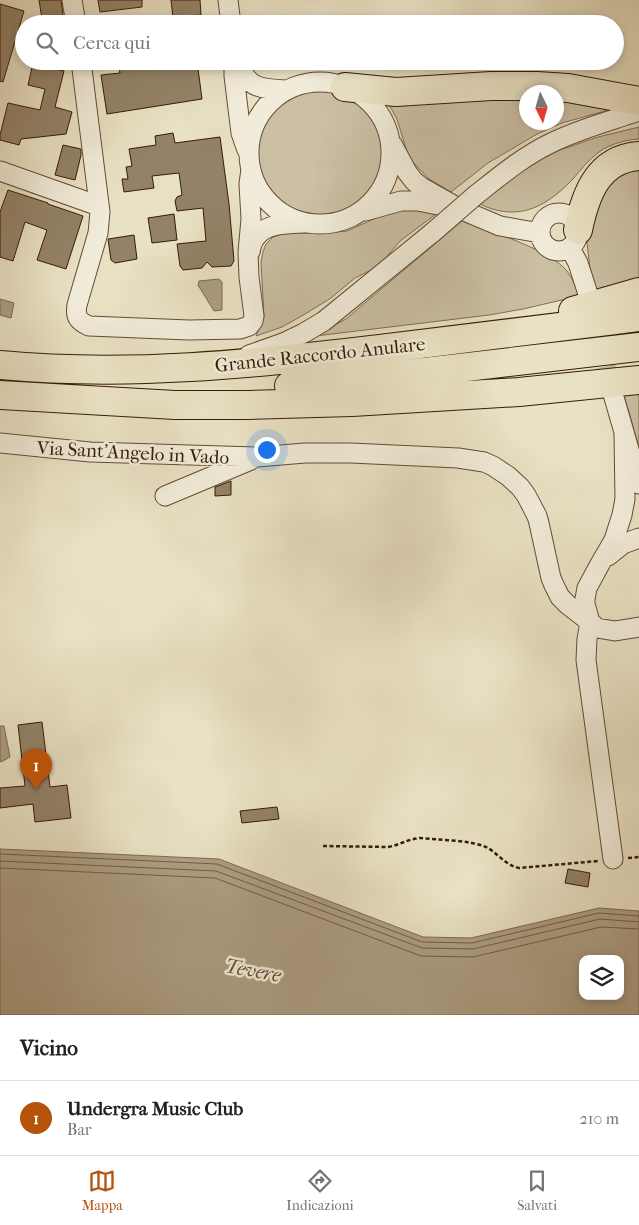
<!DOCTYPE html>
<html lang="it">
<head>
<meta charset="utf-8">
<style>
  body { margin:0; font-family:"IM FELL French Canon",serif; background:#f6f6f6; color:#222 }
  .controls { position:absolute; right:15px; bottom:15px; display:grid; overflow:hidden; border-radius:10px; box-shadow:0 2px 8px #0003 }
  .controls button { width:45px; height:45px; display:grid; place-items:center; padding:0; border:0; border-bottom:1px solid #e0e0e0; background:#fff; color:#222; font:25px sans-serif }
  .compass { position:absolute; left:519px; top:85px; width:45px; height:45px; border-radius:50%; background:#fff; box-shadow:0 2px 8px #0003; rotate:175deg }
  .you { position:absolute; left:266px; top:449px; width:18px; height:18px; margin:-12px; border:4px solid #fff; border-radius:50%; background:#1a73e8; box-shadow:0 0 0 8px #1a73e833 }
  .badge { display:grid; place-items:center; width:32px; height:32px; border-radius:50%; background:#b45309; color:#fff; font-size:16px; font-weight:700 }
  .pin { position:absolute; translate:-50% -41px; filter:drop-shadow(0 1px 2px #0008) }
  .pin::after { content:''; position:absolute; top:26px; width:18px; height:15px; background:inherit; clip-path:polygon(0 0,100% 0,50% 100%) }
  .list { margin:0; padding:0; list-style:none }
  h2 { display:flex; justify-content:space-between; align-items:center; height:65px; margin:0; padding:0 20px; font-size:21px }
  h2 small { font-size:16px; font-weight:400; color:#767676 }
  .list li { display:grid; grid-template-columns:32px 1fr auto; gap:15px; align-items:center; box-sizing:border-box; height:75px; padding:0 20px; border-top:1px solid #e0e0e0 }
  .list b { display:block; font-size:19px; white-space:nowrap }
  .list p { margin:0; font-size:16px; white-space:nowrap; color:#767676 }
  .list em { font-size:16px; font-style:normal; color:#767676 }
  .icon { flex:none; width:28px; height:28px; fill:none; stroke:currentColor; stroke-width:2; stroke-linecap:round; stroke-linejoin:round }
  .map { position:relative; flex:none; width:639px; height:1015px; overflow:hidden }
  .search { position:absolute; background:#fff; box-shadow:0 2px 8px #0003; left:15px; right:15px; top:15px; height:55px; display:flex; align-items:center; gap:12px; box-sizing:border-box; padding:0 18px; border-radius:28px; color:#767676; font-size:19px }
  .sheet { height:140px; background:#fff }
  nav { display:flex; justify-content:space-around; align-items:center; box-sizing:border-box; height:70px; border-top:1px solid #e0e0e0; background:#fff; font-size:14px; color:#767676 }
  nav a { display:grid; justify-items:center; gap:2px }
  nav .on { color:#b45309 }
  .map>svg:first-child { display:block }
  .green { fill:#cbbfa4; stroke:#806d54 }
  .water { fill:#ac9e83; stroke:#7d6a51; fill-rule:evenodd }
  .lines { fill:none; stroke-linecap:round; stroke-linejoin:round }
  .shore { stroke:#715c44; stroke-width:1 }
  .building { fill:#938268; stroke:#361b05 }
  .minor-tunnel { stroke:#c5b99e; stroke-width:19; stroke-dasharray:19 9; stroke-linecap:butt }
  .minor-casing { stroke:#634c35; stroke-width:21 }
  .highway-casing { stroke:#361b05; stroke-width:30 }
  .path { stroke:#361b05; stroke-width:2.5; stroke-dasharray:4 2.5; stroke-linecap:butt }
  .minor { stroke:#f1ecd9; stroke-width:19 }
  .highway { stroke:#e9e1c4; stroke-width:28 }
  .minor-bridge-casing { stroke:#634c35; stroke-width:21; stroke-linecap:butt }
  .minor-bridge { stroke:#f1ecd9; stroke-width:19 }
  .labels { text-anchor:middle; stroke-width:5; stroke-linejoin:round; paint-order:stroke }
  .street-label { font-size:19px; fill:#361b05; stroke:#f1ecd9 }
  .water-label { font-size:20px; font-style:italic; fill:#654f37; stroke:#f1ecd9 }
</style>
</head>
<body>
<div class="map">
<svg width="639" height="1015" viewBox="0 0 639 1015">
  <rect width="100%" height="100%" fill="#e9e1c4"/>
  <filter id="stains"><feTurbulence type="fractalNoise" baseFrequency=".004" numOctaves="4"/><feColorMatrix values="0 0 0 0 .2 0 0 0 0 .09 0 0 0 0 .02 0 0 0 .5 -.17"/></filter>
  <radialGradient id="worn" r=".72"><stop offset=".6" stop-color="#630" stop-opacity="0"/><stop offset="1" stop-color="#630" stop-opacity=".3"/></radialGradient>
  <path class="green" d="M258 153a62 62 0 1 1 124 0a62 62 0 1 1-124 0Z
    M 526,94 L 526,122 L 556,122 L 557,95 L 623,106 L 562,123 L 537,134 L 488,163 L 451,192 L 429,179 L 412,161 L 407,152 L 397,119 L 387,101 Z
    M 639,127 L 639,139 C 625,140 610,144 599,152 C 588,160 581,170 572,180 C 544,209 515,223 476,202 L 548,154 L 598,137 Z
    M 639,163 L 639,283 L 597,294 L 590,268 L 587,243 L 588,218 L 603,180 Z
    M 413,208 L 436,214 L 400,241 L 379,266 L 355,278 L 331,298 L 305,314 L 282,327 L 256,336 L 264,317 L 261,262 L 263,252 L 266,244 L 273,237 L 284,233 L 325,233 L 347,231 L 385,214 Z
    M 462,221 C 489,231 549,249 567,271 C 573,279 576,287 579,296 L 523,309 L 489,315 L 307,337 L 327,329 L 346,319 Z
    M 639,394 L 639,447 L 624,395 Z"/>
  <path class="water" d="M 219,279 L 222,282 L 222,310 L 214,311 L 198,285 L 199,281 Z
    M 0,299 L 14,303 L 11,318 L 0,315 Z
    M 0,726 L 4,726 L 10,757 L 1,762 L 0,761 Z
    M 0,849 L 219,859 L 423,937 L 471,938 L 599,908 L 639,911 L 639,1015 L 0,1015 ZM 583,959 L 620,959 L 620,996 L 583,996 Z"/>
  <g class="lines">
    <path class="shore" d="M 0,854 L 217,864 L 422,942 L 472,943 L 599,913 L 639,916
      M 0,861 L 216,871 L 422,948 L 473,949 L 600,919 L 639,922
      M 0,868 L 215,878 L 421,956 L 473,957 L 601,927 L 639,929"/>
  </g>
  <path class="building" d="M 39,0 L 61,0 L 63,16 L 42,19 Z
    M 98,0 L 142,0 L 142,7 L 100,12 Z
    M 171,0 L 200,0 L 201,15 L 173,18 Z
    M 0,4 L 24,11 L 3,82 L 0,81 Z
    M 118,61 L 181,61 L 181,63 L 197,61 L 202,99 L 107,114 L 101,75 L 120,73 Z
    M 33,63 L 64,71 L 55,107 L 72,112 L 66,134 L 21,139 L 19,145 L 0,140 L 0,135 L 8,103 L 40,110 L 45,89 L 28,85 Z
    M 173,133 L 175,143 L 220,137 L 229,204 L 234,261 L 231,266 L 212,267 L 207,262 L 202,268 L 183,270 L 180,266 L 177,244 L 206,241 L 203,208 L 177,211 L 175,201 L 177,197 L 182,195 L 179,173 L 152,176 L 154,188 L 124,192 L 122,179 L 128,179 L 126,167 L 132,166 L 129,149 L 156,145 L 155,136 Z
    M 63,145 L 81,149 L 81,155 L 75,180 L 55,175 Z
    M 8,190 L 48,203 L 48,204 L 83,216 L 66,269 L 37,260 L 47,230 L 25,222 L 13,261 L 0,257 L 0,212 Z
    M 174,214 L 177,240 L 152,243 L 148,218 Z
    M 134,235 L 137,259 L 115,263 L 111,260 L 108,239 Z
    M 231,481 L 231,495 L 215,496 L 215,487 Z
    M 42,722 L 50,787 L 67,785 L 71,818 L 35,822 L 33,804 L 0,808 L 0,788 L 25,786 L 18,725 Z
    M 277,807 L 279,819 L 242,823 L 240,811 Z
    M 568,869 L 590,873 L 588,887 L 565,883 Z"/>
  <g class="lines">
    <path class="minor-tunnel" d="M 592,312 L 613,394"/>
    <g class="minor-casing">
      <path id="minor" d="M 72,0 L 76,24
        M 228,0 L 231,24
        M 81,61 L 100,212 L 98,233 L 77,305 C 75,317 78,321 89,326 L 189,330 L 240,329 L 249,326 L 253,321 L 254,316 L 249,277 L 248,252 L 251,219 L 249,184 L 251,169
        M 234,61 L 234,76 L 241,133 L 247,150
        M 238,61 C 247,89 261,89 287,90
        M249 153a71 71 0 1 1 142 0a71 71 0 1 1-142 0Z
        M 392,144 L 407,172 L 414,181 L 421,187 L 462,210 L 500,226 L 540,233
        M 0,171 L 99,206
        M 477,194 C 501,175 524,156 551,143 C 579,129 610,121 639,111
        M 365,211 L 401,201 L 418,201 L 443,206
        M540 232a19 19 0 1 1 38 0a19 19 0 1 1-38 0Z
        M 570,248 L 578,263 L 588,294
        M 250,252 C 251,247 252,241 256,237 C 266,223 288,224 303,223
        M 249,355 L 283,343 L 304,333 L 324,321 L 432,233
        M 613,394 L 639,484
        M 624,434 L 625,499 L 622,515 L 614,540 L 600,564 L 587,588 L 585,599 L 585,604 L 590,622 L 597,628 L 615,631 L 639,627
        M 0,443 L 90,452 L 257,457 L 305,453 L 351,453 L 458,458 L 484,462 L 493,466 L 508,476 L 520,487 L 526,495 L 537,516 L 539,523 L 551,578 L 554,585 L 560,597 L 568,605 L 590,622 L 587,639 L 586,660 L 613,859
        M 165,496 L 251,460
        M 608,556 L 623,544 L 639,538"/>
    </g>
    <g class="highway-casing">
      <path id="highway" d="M 345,87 L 396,92 L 491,86 L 537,86 L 568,88 L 639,101
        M 578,230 C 585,196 597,159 639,156
        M 573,311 L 639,292
        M 0,365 C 127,377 254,364 380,349 C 467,338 553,328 639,317
        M 289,386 L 329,383 L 639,347
        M 0,395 L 175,405 L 249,405 L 352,402 L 519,392 L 639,380"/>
    </g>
    <path class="path" d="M 323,846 L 388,847 C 400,845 408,839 420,838 C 438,840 470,840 486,847 C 498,853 505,865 519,868 L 598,861
      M 628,858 L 639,857"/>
    <use href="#minor" class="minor"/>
    <use href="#highway" class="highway"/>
    <g class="minor-bridge-casing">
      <path id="minor-bridge" d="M 432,233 L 477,194"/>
    </g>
    <use href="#minor-bridge" class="minor-bridge"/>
  </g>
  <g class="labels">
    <g class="street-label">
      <text transform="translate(320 354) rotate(-6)" y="7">Grande Raccordo Anulare</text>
      <text transform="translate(133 452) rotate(3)" y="7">Via Sant'Angelo in Vado</text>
    </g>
    <g class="water-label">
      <text transform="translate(253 970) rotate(10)" y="7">Tevere</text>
    </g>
  </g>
  <rect width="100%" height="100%" filter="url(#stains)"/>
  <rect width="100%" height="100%" fill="url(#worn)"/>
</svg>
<div class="controls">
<button><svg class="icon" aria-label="layers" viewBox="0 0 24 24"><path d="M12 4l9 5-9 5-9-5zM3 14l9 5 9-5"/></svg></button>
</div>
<svg class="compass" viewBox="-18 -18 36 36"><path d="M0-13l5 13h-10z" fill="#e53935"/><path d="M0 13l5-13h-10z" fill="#767676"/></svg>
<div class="you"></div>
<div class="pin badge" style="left:36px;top:790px">1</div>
<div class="search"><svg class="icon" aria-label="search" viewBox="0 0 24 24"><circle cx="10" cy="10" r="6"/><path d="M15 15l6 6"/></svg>Cerca qui</div>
</div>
<section class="sheet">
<h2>Vicino<small></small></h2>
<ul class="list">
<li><span class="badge">1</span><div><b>Undergra Music Club</b><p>Bar</p></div><em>210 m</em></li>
</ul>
</section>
<nav>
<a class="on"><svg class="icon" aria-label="map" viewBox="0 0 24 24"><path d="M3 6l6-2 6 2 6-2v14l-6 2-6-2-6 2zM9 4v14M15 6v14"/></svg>Mappa</a>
<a><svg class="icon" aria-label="directions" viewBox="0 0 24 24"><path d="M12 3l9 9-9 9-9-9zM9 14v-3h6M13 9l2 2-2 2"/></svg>Indicazioni</a>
<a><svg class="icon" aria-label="saved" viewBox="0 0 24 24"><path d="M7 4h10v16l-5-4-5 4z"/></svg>Salvati</a>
</nav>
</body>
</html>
